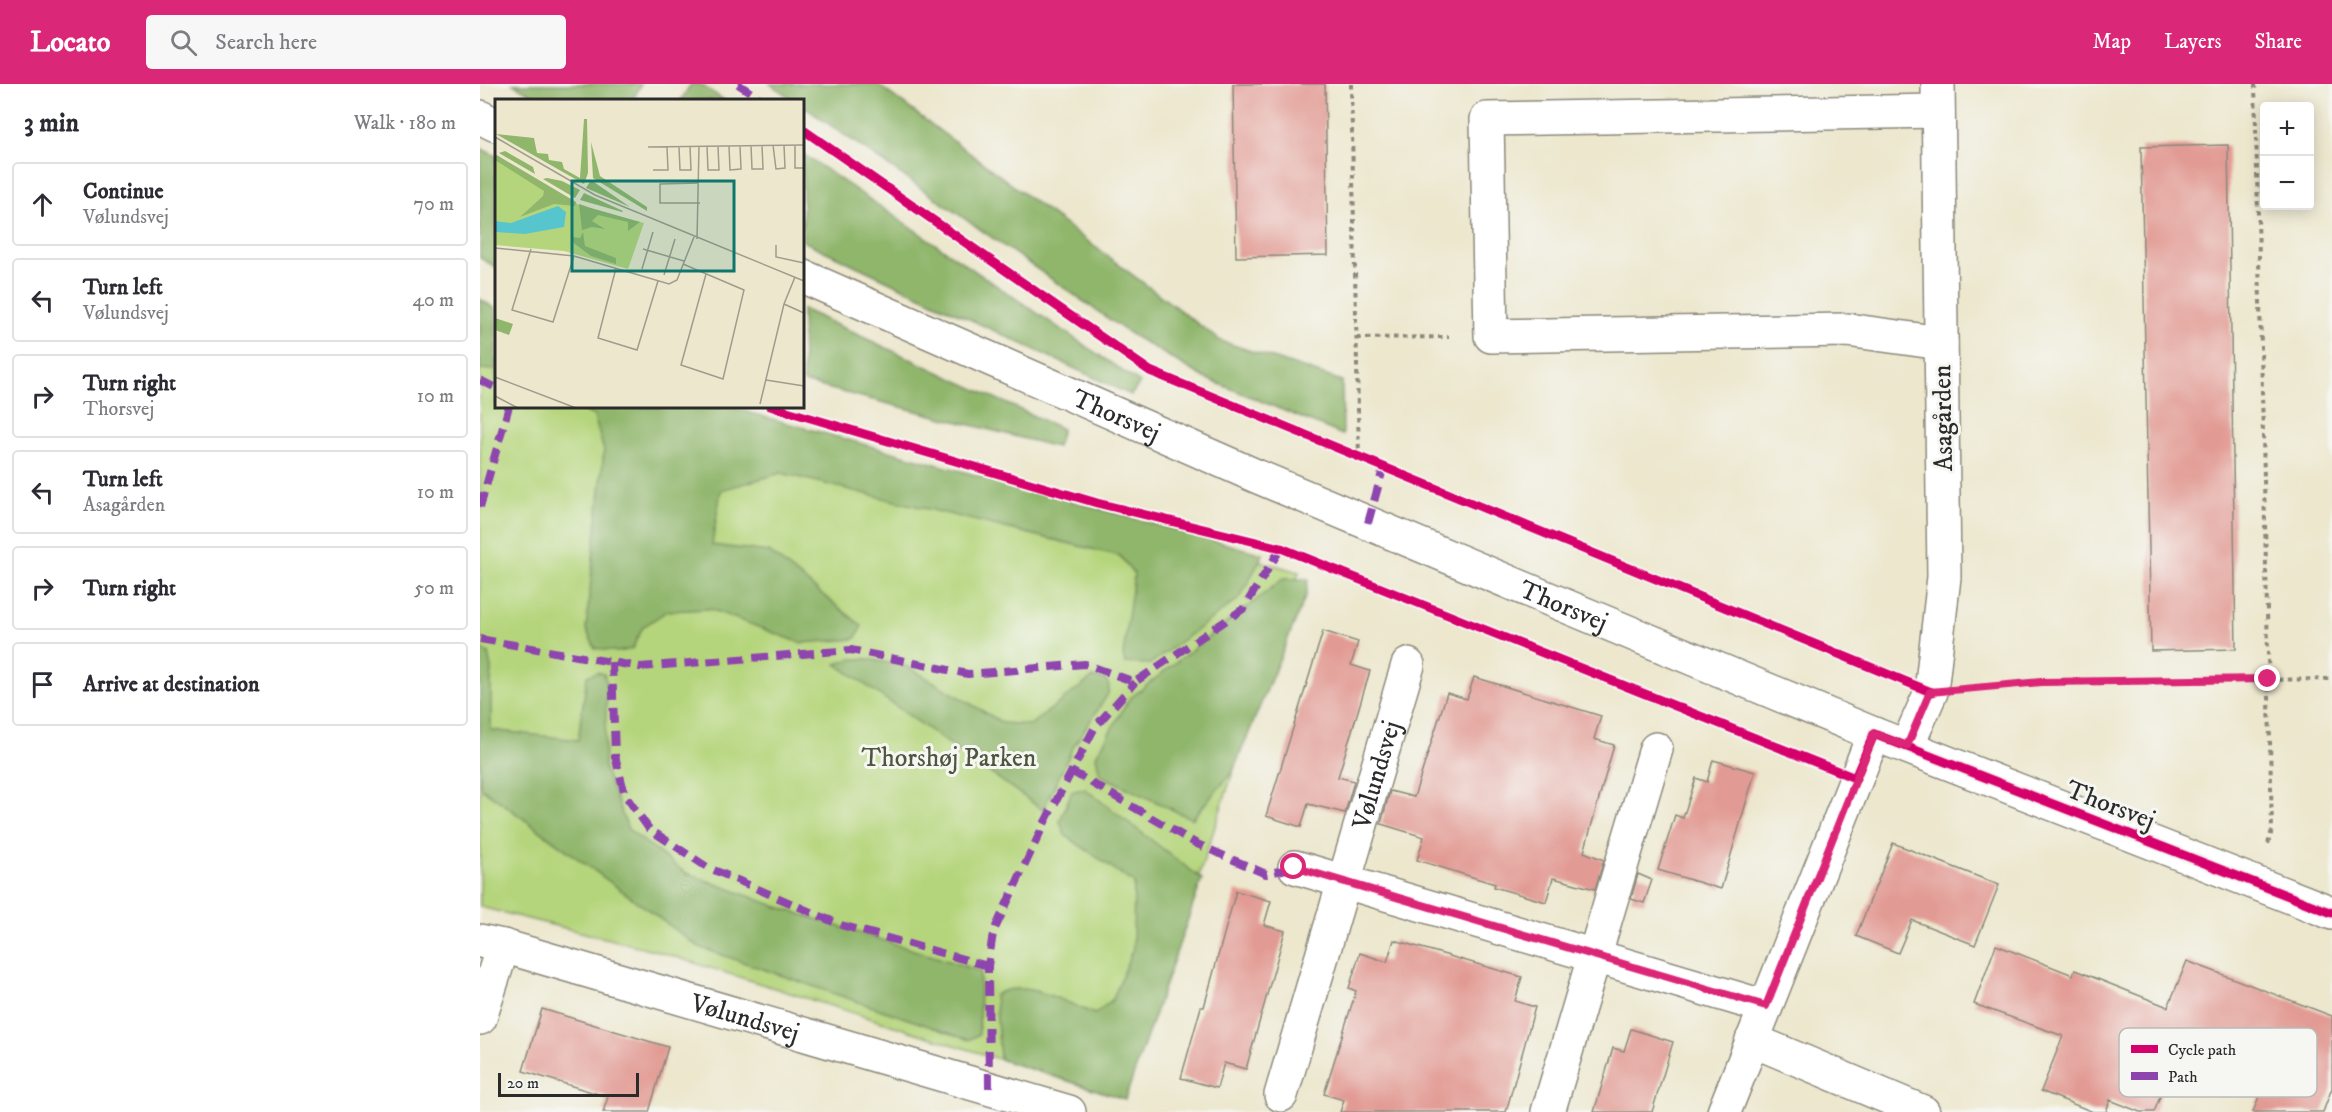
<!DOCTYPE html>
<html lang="en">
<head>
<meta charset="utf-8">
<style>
  body { margin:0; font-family:"IM FELL DW Pica",serif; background:#f7f7f7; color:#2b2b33 }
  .controls { position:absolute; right:18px; top:18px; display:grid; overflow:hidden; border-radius:6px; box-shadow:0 3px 15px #0003 }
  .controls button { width:54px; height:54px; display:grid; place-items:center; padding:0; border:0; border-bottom:2px solid #e1e1e2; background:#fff; color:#2b2b33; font:30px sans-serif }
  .scale { position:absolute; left:18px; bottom:15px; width:141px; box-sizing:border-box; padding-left:6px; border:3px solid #2b2b2b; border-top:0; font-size:16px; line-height:21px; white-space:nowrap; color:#2b2b2b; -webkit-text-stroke:4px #f6f6f2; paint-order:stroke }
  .stop { position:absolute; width:18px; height:18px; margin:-14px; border:4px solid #db2777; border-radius:50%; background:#fff }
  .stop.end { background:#db2777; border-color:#fff; box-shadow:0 2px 6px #0008 }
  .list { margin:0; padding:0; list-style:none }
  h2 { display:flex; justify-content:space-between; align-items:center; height:78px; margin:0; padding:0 24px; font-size:26px }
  h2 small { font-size:20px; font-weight:400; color:#7c7c81 }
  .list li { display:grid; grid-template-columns:39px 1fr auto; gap:18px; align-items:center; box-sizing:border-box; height:84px; margin:0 12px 12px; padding:0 12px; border:2px solid #e1e1e2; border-radius:6px }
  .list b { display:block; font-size:22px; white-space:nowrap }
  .list p { margin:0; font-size:20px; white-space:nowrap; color:#7c7c81 }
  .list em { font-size:20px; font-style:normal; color:#7c7c81 }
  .icon { flex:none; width:33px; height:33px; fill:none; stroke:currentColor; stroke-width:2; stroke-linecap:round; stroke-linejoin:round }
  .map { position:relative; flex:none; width:1852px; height:1028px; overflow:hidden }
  header { display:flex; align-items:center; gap:36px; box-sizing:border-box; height:84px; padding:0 30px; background:#db2777; color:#fff }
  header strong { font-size:28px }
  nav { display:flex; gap:33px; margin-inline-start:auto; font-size:21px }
  .search { width:420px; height:54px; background:#f7f7f7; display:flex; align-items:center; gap:15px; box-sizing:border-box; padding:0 21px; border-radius:6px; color:#7c7c81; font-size:22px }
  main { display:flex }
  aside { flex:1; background:#fff }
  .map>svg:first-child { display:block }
  .green { fill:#b5d57c; stroke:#708054; stroke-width:1.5 }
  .forest { fill:#90b66c; stroke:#5e704c; stroke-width:1.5 }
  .building { fill:#e29b94 }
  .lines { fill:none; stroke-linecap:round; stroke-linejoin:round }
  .minor-casing { stroke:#8c897c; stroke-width:36 }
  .path { stroke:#8c897c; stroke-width:4; stroke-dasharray:4.5 4.5; stroke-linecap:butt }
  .minor { stroke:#fff; stroke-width:33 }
  .quiet { stroke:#8e44ad; stroke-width:8; stroke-dasharray:15 8; stroke-linecap:butt }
  .cycleway-casing { stroke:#f6f6f2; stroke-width:13 }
  .cycleway { stroke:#d6006c; stroke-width:9 }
  .route { stroke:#db2777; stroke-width:8 }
  .labels { text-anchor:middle; stroke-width:6; stroke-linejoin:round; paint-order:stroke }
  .street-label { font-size:26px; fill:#2b2b2b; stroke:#f6f6f2 }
  .park-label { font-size:26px; fill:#4e563f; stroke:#f6f6f2 }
  .inset-road { fill:none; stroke:#9f9c8c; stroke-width:1.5 }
  .view { fill:#0f766e; fill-opacity:0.15; stroke:#0f766e; stroke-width:3 }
  .inset-edge { fill:none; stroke:#2b2b2b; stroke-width:3 }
  .key { fill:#f6f6f2; stroke:#b9b9b6; stroke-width:1.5 }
  .key-label { font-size:16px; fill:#2b2b2b }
</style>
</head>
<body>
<header>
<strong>Locato</strong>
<div class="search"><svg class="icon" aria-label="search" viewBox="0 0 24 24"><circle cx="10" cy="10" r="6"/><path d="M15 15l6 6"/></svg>Search here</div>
<nav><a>Map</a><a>Layers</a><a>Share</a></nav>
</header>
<main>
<aside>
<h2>3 min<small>Walk · 180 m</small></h2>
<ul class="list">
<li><svg class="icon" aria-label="ahead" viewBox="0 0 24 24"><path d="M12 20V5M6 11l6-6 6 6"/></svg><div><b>Continue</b><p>Vølundsvej</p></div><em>70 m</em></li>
<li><svg class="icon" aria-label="left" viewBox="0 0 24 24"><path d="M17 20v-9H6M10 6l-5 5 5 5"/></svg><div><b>Turn left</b><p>Vølundsvej</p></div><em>40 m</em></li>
<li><svg class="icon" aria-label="right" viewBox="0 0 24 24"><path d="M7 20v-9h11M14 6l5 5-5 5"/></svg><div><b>Turn right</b><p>Thorsvej</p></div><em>10 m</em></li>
<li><svg class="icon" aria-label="left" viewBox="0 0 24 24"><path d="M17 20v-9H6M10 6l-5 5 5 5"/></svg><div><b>Turn left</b><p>Asagården</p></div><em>10 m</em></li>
<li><svg class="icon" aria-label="right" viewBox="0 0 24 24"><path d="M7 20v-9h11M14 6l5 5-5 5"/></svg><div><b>Turn right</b></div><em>50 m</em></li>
<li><svg class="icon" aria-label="arrive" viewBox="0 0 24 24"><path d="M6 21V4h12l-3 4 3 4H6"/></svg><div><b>Arrive at destination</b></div></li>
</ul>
</aside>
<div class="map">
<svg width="1852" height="1028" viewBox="0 0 1852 1028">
  <rect width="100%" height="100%" fill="#f6f6f2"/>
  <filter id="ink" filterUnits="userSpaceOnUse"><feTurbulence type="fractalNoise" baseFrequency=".0167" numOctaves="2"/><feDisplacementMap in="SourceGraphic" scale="12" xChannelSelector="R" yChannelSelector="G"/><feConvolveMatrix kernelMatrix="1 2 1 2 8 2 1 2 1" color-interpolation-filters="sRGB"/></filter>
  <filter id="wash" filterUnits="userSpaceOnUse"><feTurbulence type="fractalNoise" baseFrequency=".008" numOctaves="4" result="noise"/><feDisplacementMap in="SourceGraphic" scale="24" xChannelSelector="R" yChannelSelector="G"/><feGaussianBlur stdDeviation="1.35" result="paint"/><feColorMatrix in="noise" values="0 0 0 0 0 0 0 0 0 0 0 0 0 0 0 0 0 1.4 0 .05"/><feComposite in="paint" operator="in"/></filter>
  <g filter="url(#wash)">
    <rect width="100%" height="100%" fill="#ece7cd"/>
    <path class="green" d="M 0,232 L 16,241 L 16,322 L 234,323 L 819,488 L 645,1015 L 177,867 L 0,823 Z"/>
    <path class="forest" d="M 33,0 L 161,0 L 153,16 L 61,16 Z
      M 211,0 L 220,0 L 244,16 L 201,16 Z
      M 290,0 L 397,0 L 741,257 L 862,297 L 863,351 L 725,294 L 649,249 L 323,22 L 322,16 L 314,16 Z
      M 0,64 L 16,72 L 16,183 L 0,174 Z
      M 323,70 L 660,299 L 651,311 L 323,157 Z
      M 0,215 L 16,225 L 16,286 L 0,285 Z
      M 322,225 L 582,345 L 577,363 L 323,298 Z
      M 96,323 L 249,323 L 783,470 L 760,514 L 670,580 L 645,579 L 643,571 L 654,490 L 640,472 L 301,389 L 241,406 L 232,461 L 289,468 L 382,542 L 375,555 L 321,559 L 230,525 L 187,527 L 163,543 L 152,565 L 138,568 L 115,564 L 106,545 L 124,367 L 114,332 Z
      M 803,495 L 828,495 L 826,511 L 753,687 L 712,735 L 620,691 L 616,672 L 649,615 Z
      M 0,565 L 8,569 L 11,584 L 11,646 L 98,656 L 107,592 L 117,588 L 124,590 L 127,601 L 124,684 L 148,745 L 204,788 L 298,823 L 500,887 L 499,950 L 489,956 L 219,863 L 0,703 Z
      M 371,575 L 388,575 L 428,583 L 523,639 L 550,641 L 612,594 L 625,595 L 629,602 L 628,610 L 593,663 L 563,726 L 356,580 Z
      M 605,705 L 722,795 L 645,1015 L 520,975 L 515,911 C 544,893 586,919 615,930 L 633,915 L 653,864 L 654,799 L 585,751 L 580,737 L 592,707 Z"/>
    <g id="blocks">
      <path class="building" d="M 753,0 L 845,0 L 848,171 L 756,173 Z
        M 1748,61 L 1756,565 L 1671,567 L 1661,63 Z
        M 843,547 L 878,558 L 871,581 L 890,587 L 858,693 L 874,697 L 865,729 L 828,720 L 821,743 L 786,732 Z
        M 994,593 L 1121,632 L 1114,655 L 1134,661 L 1104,768 L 1124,776 L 1115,805 L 1073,794 L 1066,818 L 1014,803 L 1015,800 L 937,776 L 944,753 L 901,740 L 910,707 L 934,713 L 967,609 L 987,615 Z
        M 1233,676 L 1275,688 L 1241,805 L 1178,786 L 1195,731 L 1203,734 L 1216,694 L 1227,698 Z
        M 1413,759 L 1519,801 L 1495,861 L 1432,836 L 1418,869 L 1376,852 Z
        M 1158,790 L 1172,796 L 1164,819 L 1151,815 Z
        M 756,807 L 791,817 L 784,841 L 805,847 L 766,985 L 744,979 L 737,1004 L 701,994 L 721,923 L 724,923 Z
        M 914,856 L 1042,893 L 1035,917 L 1055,923 L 1026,1028 L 860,1028 L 864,1016 L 844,1010 L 876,907 L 869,904 L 880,869 L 907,878 Z
        M 1516,861 L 1593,891 L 1595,886 L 1688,923 L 1707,877 L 1852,932 L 1852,1004 L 1843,1028 L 1773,1028 L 1787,992 L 1702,958 L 1674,1028 L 1660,1028 L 1630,1016 L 1626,1028 L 1613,1028 L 1561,1007 L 1583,952 L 1494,920 Z
        M 62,925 L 188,963 L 169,1028 L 123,1028 L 128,1013 L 43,987 Z
        M 1151,945 L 1193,958 L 1172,1028 L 1114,1028 L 1133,964 L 1144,967 Z"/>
    </g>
  </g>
  <g filter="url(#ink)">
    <use href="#blocks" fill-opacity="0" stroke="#8c897c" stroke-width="1.5"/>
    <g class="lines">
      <g class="minor-casing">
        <g id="minor">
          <path d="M 1458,27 L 1007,35 L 1011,252 L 1367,246 L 1461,259"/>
          <path d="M 0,33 L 16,41"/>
          <path id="s1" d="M 322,192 L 776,392 L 1093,525 L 1394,650 L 1852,829"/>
          <path d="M 1427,662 L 1451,608 L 1464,493 L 1458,0"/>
          <path d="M 815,783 L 1286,923"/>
          <path id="s2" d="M 0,857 L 23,862 L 589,1028"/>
          <path d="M 0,934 L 23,862"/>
          <path d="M 1272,956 L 1443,1028"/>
          <path id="s3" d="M 801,1011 L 928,581"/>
          <path d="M 1068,1028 L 1176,665"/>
          <path d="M 1244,1028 L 1394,650"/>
        </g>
      </g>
      <path class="path" d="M 871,0 L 879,374
        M 1775,0 L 1792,746 L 1788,760
        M 877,254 L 969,253
        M 1493,604 L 1561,599 L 1852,595"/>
      <use href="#minor" class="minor"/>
      <path class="quiet" d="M 258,0 L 282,16
        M 0,296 L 16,304
        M 0,423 L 29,322
        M 888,439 L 903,385
        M 0,555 L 160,583 L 371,566 L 488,590 L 605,580 L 655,598 L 763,525 L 801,464
        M 132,578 L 135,672 L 145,711 L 169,745 L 227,783 L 361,841 L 508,882
        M 591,687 L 717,760 L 786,790 L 815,783
        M 509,1004 L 508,882 L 513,849 L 565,738 L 615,643 L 655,598"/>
      <g class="cycleway-casing">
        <path id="cycleway" d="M 322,45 L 670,287 L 1451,608
          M 290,322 L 617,419 L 801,464 L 1375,694 L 1394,650 L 1852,829"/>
      </g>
      <use href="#cycleway" class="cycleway"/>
    </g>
  </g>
  <g class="lines" filter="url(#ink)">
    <path class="route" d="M 814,783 L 1286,922 L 1394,650 L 1427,662 L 1450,608 L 1561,598 L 1788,595"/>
  </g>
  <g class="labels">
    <g class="street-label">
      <text dy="9" stroke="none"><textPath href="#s1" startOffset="344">Thorsvej</textPath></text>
      <text transform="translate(1462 334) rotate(-91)" y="9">Asagården</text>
      <text dy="9" stroke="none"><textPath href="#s1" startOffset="830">Thorsvej</textPath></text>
      <text dy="9" stroke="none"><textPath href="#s3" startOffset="334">Vølundsvej</textPath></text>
      <text transform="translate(1631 720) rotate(21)" y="9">Thorsvej</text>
      <text dy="9" stroke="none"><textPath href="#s2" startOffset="276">Vølundsvej</textPath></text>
    </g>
    <g class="park-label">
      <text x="469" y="682">Thorshøj Parken</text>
    </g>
  </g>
  <g transform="translate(15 15)">
    <rect width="309" height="309" fill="#ece7cd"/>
    <path d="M 0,57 L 86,107 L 149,124 L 133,170 L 69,152 L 0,146 Z" fill="#b5d57c"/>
    <path d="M 89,20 L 92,20 L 93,74 L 89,85 L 1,35 L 39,39 L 42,54 L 53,55 L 54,61 L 67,63 L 69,70 L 85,79 ZM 96,43 L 105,77 L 152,108 L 152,112 L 98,79 ZM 10,52 L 38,68 L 40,75 L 4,54 ZM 0,55 L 81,103 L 80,107 L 59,105 L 25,118 L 48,97 L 49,92 L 0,61 ZM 52,79 L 67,82 L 85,91 L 80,99 L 48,80 ZM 96,81 L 135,108 L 91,89 ZM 89,94 L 128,112 L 127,113 L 85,101 ZM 84,105 L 96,109 L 145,123 L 133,132 L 133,123 L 103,116 L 97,122 L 110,130 L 97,128 L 87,131 ZM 78,131 L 78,138 L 85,139 L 88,133 L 90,147 L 121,159 L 121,165 L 96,157 L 76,142 ZM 0,219 L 18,225 L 14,236 L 0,231 Z" fill="#90b66c"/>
    <path d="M 63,107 L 71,113 L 69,128 L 30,135 L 0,133 L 0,122 L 16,124 Z" fill="#57c5cd"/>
    <path class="inset-road" d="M 0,38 L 100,96 L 309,182M 256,46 L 257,70 L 268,70 L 267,46M 278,46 L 281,70 L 290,69 L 289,46M 300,46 L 300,69 L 309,69M 212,47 L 213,71 L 224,71 L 223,47M 234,47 L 235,71 L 246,70 L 245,47M 153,48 L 309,46M 184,48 L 185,71 L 196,71 L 195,47M 158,71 L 173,71 L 172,48M 204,84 L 165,85 L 165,104 L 205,104M 202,140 L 204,47M 281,146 L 281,158 L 309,164M 0,149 L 79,157 L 174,185 L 182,181 L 199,138M 36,150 L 17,211 L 58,223 L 79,157M 148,150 L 189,162M 188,165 L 249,191 L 228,280 L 186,266 L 211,175M 121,169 L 103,239 L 142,251 L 163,182M 147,170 L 158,133M 169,176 L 180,140M 289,205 L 309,214M 0,278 L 81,309M 271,281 L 309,287M 0,297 L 23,309M 265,305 L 289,205 L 300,178"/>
    <path class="view" d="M 77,82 L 239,82 L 239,172 L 77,172 Z"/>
    <rect width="309" height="309" class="inset-edge"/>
  </g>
  <rect x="1639" y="944" width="198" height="69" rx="9" class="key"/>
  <rect x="1651" y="961" width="27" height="8" fill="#d6006c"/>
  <rect x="1651" y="988" width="27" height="8" fill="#8e44ad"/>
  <g class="key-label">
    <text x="1688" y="971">Cycle path</text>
    <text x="1688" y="998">Path</text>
  </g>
</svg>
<div class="controls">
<button>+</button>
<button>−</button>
</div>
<div class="scale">20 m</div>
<div class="stop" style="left:814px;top:783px"></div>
<div class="stop end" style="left:1788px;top:595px"></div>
</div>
</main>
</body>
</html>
